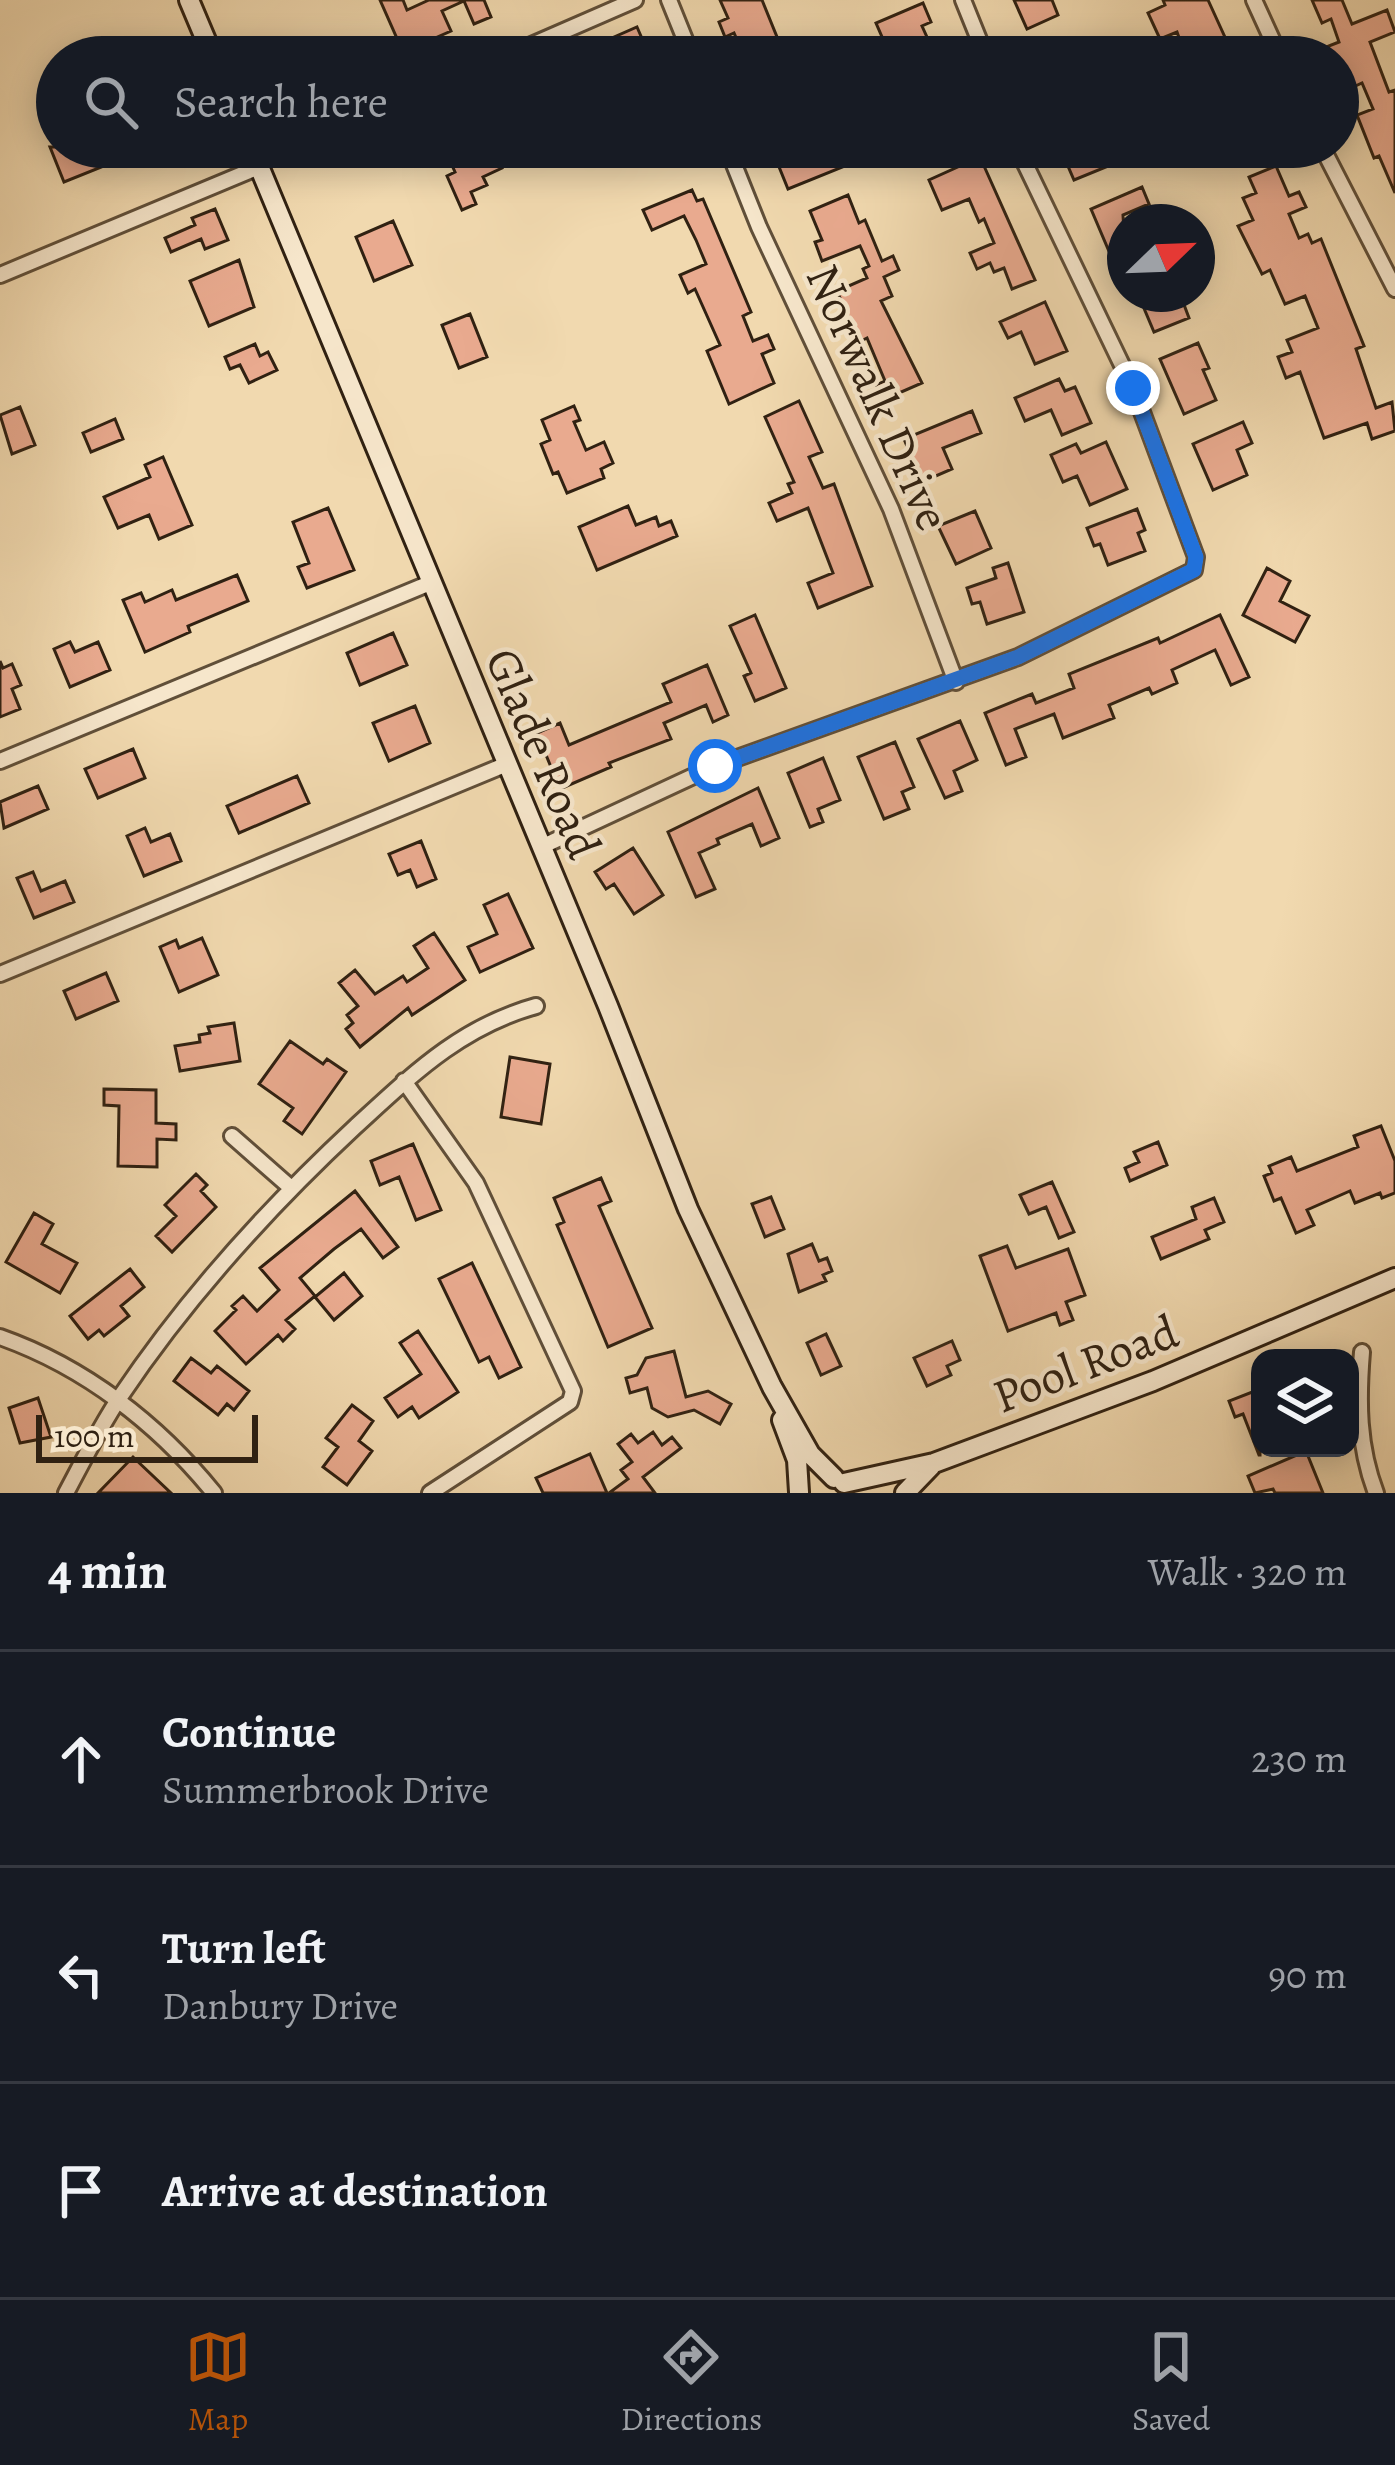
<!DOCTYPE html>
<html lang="en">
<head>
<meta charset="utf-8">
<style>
  body { margin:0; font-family:Alegreya,serif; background:#242831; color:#f1f3f6 }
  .controls { position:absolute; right:36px; bottom:36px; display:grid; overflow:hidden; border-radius:24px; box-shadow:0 6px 30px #0003 }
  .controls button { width:108px; height:108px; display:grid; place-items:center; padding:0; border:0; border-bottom:3px solid #363941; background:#171b24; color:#f1f3f6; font:60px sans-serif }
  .compass { position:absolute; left:1107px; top:204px; width:108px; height:108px; border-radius:50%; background:#171b24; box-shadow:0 6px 30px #0003; rotate:67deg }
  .scale { position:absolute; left:36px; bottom:30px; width:222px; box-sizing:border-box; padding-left:12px; border:6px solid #302112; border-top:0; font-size:33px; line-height:42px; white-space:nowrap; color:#302112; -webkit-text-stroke:9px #f6e6cb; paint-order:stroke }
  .stop { position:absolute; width:36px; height:36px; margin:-27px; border:9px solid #1a73e8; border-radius:50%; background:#fff }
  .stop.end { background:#1a73e8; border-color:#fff; box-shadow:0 3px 12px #0008 }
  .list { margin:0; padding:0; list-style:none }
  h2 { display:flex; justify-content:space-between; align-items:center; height:156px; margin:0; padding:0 48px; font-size:51px }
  h2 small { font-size:39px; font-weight:400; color:#9ea1a6 }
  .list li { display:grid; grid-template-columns:78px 1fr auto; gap:36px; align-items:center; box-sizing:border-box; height:216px; padding:0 48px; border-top:3px solid #363941 }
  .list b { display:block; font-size:45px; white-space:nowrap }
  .list p { margin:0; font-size:39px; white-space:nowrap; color:#9ea1a6 }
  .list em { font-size:39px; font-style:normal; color:#9ea1a6 }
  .icon { flex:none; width:66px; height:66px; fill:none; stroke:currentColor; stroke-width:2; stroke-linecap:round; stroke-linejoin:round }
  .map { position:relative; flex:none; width:1395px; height:1493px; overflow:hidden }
  .search { position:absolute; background:#171b24; box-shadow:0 6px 30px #0003; left:36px; right:36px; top:36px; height:132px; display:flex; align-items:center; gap:30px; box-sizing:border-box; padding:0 42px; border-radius:66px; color:#9ea1a6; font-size:45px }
  .sheet { height:804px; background:#171b24 }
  nav { display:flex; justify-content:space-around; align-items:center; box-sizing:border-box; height:168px; border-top:3px solid #363941; background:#171b24; font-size:33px; color:#9ea1a6 }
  nav a { display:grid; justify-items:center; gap:6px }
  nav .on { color:#b45309 }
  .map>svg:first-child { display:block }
  .building { fill:#e9aa8f; stroke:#302112; stroke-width:3 }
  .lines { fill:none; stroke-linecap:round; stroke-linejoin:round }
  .street-casing { stroke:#604f39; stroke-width:20 }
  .secondary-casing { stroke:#302112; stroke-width:24 }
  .street { stroke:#f6e6cb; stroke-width:14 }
  .secondary { stroke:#f6e6cb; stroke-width:18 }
  .route { stroke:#1a73e8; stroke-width:15 }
  .labels { text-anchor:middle; stroke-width:9; stroke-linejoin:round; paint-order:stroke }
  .street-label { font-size:48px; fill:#302112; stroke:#f6e6cb }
</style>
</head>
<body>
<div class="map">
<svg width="1395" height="1493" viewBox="0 0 1395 1493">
  <rect width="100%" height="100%" fill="#f1d9af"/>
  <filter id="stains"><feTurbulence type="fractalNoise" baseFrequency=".00167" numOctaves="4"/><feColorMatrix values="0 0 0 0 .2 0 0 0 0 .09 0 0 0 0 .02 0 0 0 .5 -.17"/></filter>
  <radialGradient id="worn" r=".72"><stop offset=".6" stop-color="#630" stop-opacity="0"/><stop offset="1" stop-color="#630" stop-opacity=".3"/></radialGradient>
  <path class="building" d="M 380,0 L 403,0 L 407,10 L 429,0 L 484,0 L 491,17 L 474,24 L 464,1 L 442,11 L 451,31 L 403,52 Z
    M 720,0 L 762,0 L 777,37 L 742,51 L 734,33 L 725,37 L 719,22 L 728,18 Z
    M 1014,0 L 1052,0 L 1058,15 L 1027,29 Z
    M 1163,0 L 1208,0 L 1234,57 L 1186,57 L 1177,32 L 1160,39 L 1148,13 L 1165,5 Z
    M 1312,0 L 1342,0 L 1352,24 L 1387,10 L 1395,32 L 1370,42 L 1389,92 L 1395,90 L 1395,193 L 1379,156 L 1374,158 L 1357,115 L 1373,109 L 1362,83 L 1351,88 L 1338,57 L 1330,57 L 1326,47 L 1339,42 L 1331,19 L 1322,23 Z
    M 923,3 L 931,22 L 922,26 L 936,57 L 900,57 L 894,43 L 886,46 L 876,23 Z
    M 637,27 L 650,57 L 601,57 L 596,45 Z
    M 50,147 L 96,147 L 104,166 L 64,182 Z
    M 455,147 L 463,147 L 466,152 L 493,147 L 502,168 L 483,177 L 487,185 L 471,192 L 476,204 L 462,210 L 447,176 L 455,172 L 446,152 Z
    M 771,147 L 808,147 L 813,159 L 844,147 L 850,164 L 788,189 Z
    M 1068,147 L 1097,147 L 1106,167 L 1074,180 L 1061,150 Z
    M 980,157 L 1035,280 L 1012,289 L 1004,268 L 994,272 L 990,263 L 977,269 L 970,253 L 994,243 L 984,219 L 979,222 L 969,199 L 942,210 L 929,180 Z
    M 1276,166 L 1289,196 L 1299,192 L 1306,207 L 1289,214 L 1299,238 L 1308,234 L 1312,243 L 1321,239 L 1364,346 L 1356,349 L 1376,408 L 1392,402 L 1395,431 L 1372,439 L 1367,423 L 1324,438 L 1300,372 L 1286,378 L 1278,357 L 1292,352 L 1287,340 L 1318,328 L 1305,296 L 1285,304 L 1270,270 L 1262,274 L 1238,226 L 1253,220 L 1243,198 L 1256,193 L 1249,177 Z
    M 1142,187 L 1149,204 L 1123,215 L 1125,250 L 1111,256 L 1091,209 Z
    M 692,190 L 697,201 L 703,199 L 751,312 L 743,316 L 753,341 L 768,335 L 774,349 L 762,354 L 774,383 L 729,404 L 707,351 L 720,345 L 695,289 L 688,293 L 680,275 L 706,264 L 696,240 L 684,216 L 652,230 L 643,210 Z
    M 848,195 L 859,223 L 865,220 L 882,261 L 893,256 L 899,270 L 884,277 L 892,296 L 881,301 L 922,383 L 883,400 L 876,385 L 885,381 L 867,338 L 859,342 L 837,291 L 867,278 L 863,269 L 869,266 L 860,246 L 822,261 L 815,242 L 822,240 L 810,211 Z
    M 215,209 L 228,240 L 205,249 L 201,239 L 171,252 L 165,238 L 195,225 L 192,218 Z
    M 393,221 L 412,265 L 374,281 L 356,237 Z
    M 239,260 L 254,307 L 209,326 L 190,281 Z
    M 1138,294 L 1180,294 L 1189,318 L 1154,332 Z
    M 1045,302 L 1067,351 L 1035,364 L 1021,332 L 1008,338 L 1000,322 Z
    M 470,314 L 487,357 L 459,368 L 442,325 Z
    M 1198,343 L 1209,368 L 1203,370 L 1216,400 L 1184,414 L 1160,359 Z
    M 255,344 L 260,356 L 268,352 L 277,370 L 249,383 L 240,365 L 230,369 L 225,357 Z
    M 1059,379 L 1065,391 L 1075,387 L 1091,423 L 1062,435 L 1051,410 L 1025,421 L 1015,398 Z
    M 799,401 L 822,452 L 809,457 L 823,488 L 834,484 L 872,586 L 818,608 L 808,583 L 833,573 L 808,508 L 777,521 L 769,503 L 792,493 L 788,484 L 794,482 L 765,417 Z
    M 574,406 L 580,420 L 574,422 L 586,450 L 604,442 L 613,463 L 601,469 L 604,478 L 567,493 L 558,472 L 553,474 L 541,444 L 550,440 L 542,420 Z
    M 20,407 L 35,445 L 12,454 L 0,415 Z
    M 972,411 L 981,433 L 943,448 L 952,469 L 922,482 L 904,439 Z
    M 115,419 L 123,439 L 91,452 L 83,433 Z
    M 1243,422 L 1252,443 L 1237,450 L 1247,475 L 1213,490 L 1193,444 Z
    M 1106,442 L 1127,489 L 1090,505 L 1077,476 L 1063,482 L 1051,455 L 1076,444 L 1081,453 Z
    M 163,457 L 192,525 L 159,539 L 149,515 L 118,528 L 104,497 L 150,477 L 145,465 Z
    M 628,506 L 636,525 L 656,517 L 659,526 L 671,521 L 677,536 L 597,570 L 579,527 Z
    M 328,508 L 354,570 L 307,588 L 298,567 L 309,563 L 293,522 Z
    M 1137,509 L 1145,530 L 1138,533 L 1145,551 L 1108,565 L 1100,544 L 1094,546 L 1087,528 Z
    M 975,511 L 991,548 L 956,564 L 938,526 Z
    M 1008,563 L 1024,612 L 987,624 L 980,602 L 972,604 L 967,588 L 996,578 L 993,568 Z
    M 1267,568 L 1290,581 L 1280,601 L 1309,616 L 1295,642 L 1243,615 Z
    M 237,575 L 248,601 L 188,626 L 190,632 L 145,652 L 123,600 L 141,593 L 145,602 L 172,590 L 176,600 Z
    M 755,615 L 786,688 L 755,701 L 744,676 L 751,673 L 730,626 Z
    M 1220,615 L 1249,677 L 1231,685 L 1215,650 L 1172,670 L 1177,683 L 1152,694 L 1149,688 L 1109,705 L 1114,718 L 1063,738 L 1054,714 L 1015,729 L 1026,757 L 1006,765 L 985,713 L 1032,694 L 1036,703 L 1074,688 L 1069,674 L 1158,638 L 1160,643 Z
    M 393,633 L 407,665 L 360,685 L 347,653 Z
    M 70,642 L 75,652 L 98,642 L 110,670 L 70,687 L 54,649 Z
    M 0,661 L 3,668 L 12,664 L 21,685 L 12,689 L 20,709 L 0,717 Z
    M 707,665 L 728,715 L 713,722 L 706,705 L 664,723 L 671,739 L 609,763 L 611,767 L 560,789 L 537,733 L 560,723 L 569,745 L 671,702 L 663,684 Z
    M 415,706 L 430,743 L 389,761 L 373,723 Z
    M 960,721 L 977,760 L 954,771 L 962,791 L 945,798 L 918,739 Z
    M 895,742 L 914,787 L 902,792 L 909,809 L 884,819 L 858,757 Z
    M 133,749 L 145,778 L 98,798 L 85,769 Z
    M 823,758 L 840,800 L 818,809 L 823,822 L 810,827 L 788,773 Z
    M 297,776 L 309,803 L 239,833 L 227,806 Z
    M 38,786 L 48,809 L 4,828 L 0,802 Z
    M 758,788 L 779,838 L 761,846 L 752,824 L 717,839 L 719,844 L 699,853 L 715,889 L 696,897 L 668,832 Z
    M 145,828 L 151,842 L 170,834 L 181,861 L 144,876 L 127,836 Z
    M 421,841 L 436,879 L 417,887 L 410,870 L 398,875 L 389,854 Z
    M 633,848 L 663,895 L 634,914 L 614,884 L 606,889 L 595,872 Z
    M 33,872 L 41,891 L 65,881 L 74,902 L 34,918 L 17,878 Z
    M 508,894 L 533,948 L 480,972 L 468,947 L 497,934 L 484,905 Z
    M 434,933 L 465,980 L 412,1015 L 408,1008 L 360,1047 L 346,1029 L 353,1023 L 347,1015 L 358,1006 L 339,983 L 355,970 L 375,994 L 403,976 L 407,982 L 428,968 L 414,946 Z
    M 202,938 L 218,975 L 179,992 L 160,947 L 176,940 L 179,948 Z
    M 106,973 L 118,1001 L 76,1019 L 64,991 Z
    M 234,1023 L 240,1061 L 180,1071 L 175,1046 L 200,1042 L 199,1035 L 210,1033 L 208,1027 Z
    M 290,1041 L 323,1064 L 327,1059 L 346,1072 L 302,1134 L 284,1121 L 293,1108 L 259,1084 Z
    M 510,1057 L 550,1064 L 541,1124 L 501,1117 Z
    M 104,1089 L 156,1090 L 156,1123 L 176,1124 L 176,1140 L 157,1139 L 157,1167 L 118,1166 L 119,1106 L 104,1105 Z
    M 1381,1126 L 1395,1161 L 1395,1193 L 1382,1198 L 1380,1193 L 1355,1203 L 1350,1191 L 1307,1210 L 1314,1225 L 1296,1233 L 1281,1198 L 1274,1201 L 1264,1176 L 1272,1173 L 1269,1166 L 1291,1157 L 1297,1171 L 1358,1147 L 1354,1136 Z
    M 1158,1142 L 1167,1165 L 1130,1181 L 1125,1168 L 1139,1162 L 1134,1152 Z
    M 413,1144 L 441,1210 L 416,1220 L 399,1177 L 380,1185 L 371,1161 Z
    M 196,1174 L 207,1185 L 201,1191 L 216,1207 L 172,1252 L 156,1236 L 176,1216 L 165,1205 Z
    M 601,1178 L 611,1201 L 599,1206 L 652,1328 L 608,1347 L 557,1225 L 564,1222 L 554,1198 Z
    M 1052,1182 L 1074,1232 L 1059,1238 L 1046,1207 L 1029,1214 L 1020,1195 Z
    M 355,1191 L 398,1247 L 383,1258 L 361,1229 L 334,1249 L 300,1278 L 315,1296 L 286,1320 L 295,1329 L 283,1341 L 278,1335 L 246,1364 L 215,1331 L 236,1310 L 232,1306 L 243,1296 L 257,1311 L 279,1290 L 260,1268 Z
    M 771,1197 L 784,1229 L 765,1237 L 752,1204 Z
    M 1214,1198 L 1224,1222 L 1205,1230 L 1209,1239 L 1161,1259 L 1152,1237 L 1196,1219 L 1192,1207 Z
    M 34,1213 L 53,1224 L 42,1244 L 77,1263 L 60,1293 L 6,1262 Z
    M 812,1244 L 819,1261 L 827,1258 L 832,1271 L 823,1275 L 826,1281 L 799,1292 L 788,1254 Z
    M 1007,1246 L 1016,1268 L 1068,1249 L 1085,1295 L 1066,1302 L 1073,1320 L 1060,1325 L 1056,1313 L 1008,1331 L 980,1256 Z
    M 472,1263 L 521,1367 L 499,1378 L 489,1357 L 479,1362 L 439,1279 Z
    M 130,1269 L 144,1287 L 121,1306 L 129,1316 L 104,1336 L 99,1330 L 88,1339 L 70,1316 Z
    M 344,1273 L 362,1296 L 334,1320 L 315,1297 Z
    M 418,1331 L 458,1392 L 419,1418 L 412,1407 L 398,1417 L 385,1398 L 421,1374 L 400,1343 Z
    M 826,1334 L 841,1366 L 821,1375 L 807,1343 Z
    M 952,1341 L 960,1360 L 947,1366 L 951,1375 L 927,1386 L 914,1358 Z
    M 674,1351 L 686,1397 L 708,1391 L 731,1404 L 720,1424 L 694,1410 L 668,1417 L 652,1408 L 647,1388 L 630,1393 L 626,1378 L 637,1375 L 646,1358 Z
    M 191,1358 L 211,1373 L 217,1366 L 249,1391 L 234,1410 L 227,1404 L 218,1415 L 174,1381 Z
    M 1260,1389 L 1260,1455 L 1259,1455 L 1243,1414 L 1235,1417 L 1229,1401 Z
    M 38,1398 L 51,1437 L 20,1443 L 9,1408 Z
    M 352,1405 L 373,1421 L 359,1441 L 372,1451 L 347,1485 L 323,1467 L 338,1447 L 326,1438 Z
    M 653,1432 L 662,1445 L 672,1437 L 681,1448 L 643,1477 L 655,1493 L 609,1493 L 628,1479 L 621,1470 L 632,1462 L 618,1444 L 631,1434 L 638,1443 Z
    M 1306,1451 L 1323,1493 L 1275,1493 L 1273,1489 L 1255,1493 L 1248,1476 Z
    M 590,1454 L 607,1493 L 543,1493 L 536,1478 Z
    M 133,1457 L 171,1493 L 98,1493 Z"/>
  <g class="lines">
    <g class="street-casing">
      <path id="street" d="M 669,0 L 692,57
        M 963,0 L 986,57
        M 1254,0 L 1280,57
        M 504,57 L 635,0
        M 727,147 L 759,227 L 891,509 L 956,682
        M 1322,147 L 1395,289
        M 0,275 L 259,167
        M 0,761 L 430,583
        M 541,847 L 715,766 L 1018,657 L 1194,570 L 1196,557 L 1133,388 L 1017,147
        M 0,974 L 507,764
        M 404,1081 L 476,1183 L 573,1391 L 570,1402 L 430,1493
        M 232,1136 L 290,1187
        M 0,1337 C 85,1367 158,1424 214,1493
        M 1362,1352 C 1358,1401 1358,1446 1376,1493
        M 66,1493 C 83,1461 100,1427 120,1397 C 187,1297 267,1209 355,1127 C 412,1075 460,1027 536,1006"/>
    </g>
    <g class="secondary-casing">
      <path id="secondary" d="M 189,0 L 213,57
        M 251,147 L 608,1006 L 688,1209 L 772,1387 L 810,1454 L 834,1478
        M 782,1420 L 797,1460 L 799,1492
        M 844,1483 L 934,1463 L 1153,1381 L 1395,1278
        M 905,1493 L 931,1466"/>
    </g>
    <use href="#street" class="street"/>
    <use href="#secondary" class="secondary"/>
  </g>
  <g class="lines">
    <path class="route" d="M 715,766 L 1018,657 L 1194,570 L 1196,557 L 1133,388"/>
  </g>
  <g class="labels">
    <g class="street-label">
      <text transform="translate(879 397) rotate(66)" y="17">Norwalk Drive</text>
      <text transform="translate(544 753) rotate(67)" y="17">Glade Road</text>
      <text transform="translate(1085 1363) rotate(-21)" y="17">Pool Road</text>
    </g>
  </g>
  <rect width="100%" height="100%" filter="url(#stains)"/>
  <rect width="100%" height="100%" fill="url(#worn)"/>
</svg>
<div class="controls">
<button><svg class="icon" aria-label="layers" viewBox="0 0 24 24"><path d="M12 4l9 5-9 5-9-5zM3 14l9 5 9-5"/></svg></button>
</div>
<svg class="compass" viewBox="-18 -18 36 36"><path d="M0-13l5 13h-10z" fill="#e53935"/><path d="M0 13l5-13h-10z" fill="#9ea1a6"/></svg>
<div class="scale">100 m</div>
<div class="stop" style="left:715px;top:766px"></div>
<div class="stop end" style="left:1133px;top:388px"></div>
<div class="search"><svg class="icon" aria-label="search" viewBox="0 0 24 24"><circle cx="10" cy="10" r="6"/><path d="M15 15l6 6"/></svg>Search here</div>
</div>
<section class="sheet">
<h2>4 min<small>Walk · 320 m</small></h2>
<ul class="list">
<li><svg class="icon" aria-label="ahead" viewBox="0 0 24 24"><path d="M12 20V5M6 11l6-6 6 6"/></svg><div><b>Continue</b><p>Summerbrook Drive</p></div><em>230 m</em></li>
<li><svg class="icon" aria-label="left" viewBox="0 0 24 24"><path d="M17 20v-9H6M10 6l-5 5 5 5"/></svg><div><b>Turn left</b><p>Danbury Drive</p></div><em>90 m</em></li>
<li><svg class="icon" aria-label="arrive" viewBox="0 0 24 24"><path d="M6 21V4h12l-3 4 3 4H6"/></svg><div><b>Arrive at destination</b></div></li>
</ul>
</section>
<nav>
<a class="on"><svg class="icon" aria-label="map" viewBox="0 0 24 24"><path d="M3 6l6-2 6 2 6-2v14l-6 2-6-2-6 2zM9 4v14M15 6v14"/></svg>Map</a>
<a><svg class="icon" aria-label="directions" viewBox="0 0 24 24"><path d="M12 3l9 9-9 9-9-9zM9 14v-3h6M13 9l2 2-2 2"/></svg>Directions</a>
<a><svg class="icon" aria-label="saved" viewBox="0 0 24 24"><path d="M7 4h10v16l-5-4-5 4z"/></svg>Saved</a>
</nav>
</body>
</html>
